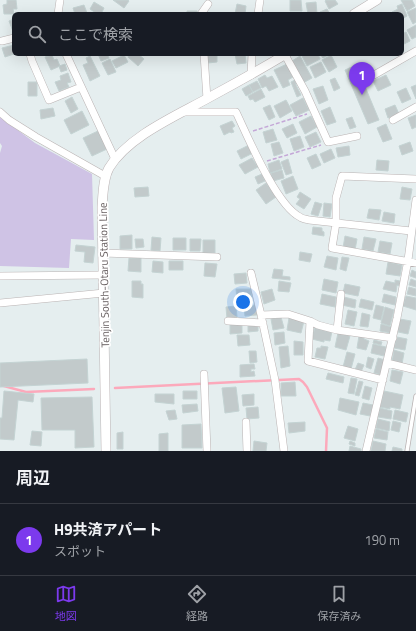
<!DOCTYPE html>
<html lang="ja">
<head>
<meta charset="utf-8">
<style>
  body { margin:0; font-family:"Titillium Web","Noto Sans JP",sans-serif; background:#20242c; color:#f1f3f6 }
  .you { position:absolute; left:243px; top:302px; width:14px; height:14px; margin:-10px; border:3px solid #fff; border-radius:50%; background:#1a73e8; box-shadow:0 0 0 6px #1a73e833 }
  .badge { display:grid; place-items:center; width:26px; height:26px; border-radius:50%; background:#7c3aed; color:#fff; font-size:13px; font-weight:700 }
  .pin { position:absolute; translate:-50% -33px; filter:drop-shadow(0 1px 2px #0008) }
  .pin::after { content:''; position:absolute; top:21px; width:14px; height:12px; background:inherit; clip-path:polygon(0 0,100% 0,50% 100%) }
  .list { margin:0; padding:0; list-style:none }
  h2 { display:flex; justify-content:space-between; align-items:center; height:52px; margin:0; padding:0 16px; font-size:17px }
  h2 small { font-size:13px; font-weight:400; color:#9ea1a6 }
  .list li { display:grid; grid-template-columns:26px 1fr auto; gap:12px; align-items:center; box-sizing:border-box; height:72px; padding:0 16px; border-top:1px solid #363941 }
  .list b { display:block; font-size:15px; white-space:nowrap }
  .list p { margin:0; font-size:13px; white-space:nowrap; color:#9ea1a6 }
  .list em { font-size:13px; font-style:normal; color:#9ea1a6 }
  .icon { flex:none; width:22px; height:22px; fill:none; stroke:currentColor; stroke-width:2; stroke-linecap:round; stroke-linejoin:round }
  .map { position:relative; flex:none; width:416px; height:451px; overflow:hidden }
  .search { position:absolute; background:#171b24; box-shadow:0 4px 16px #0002; left:12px; right:12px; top:12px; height:44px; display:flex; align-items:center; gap:10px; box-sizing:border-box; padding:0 14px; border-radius:6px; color:#9ea1a6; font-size:15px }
  .sheet { height:124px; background:#171b24 }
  nav { display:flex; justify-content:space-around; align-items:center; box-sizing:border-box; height:56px; border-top:1px solid #363941; background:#171b24; font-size:11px; color:#9ea1a6 }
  nav a { display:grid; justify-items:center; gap:2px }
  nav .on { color:#7c3aed }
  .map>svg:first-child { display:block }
  .green { fill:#cfc3e5 }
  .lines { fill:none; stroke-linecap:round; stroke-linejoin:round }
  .stream { stroke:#fca9bb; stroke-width:2.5 }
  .building { fill:#c2cacb; stroke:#c4d3d3 }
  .lane-casing { stroke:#bab3b3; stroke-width:5 }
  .street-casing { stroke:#bab3b3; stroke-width:8 }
  .secondary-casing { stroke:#bcb4b5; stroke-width:10 }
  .path { stroke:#c4a7d7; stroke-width:1.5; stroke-dasharray:4 2; stroke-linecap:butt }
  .lane { stroke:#fff; stroke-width:3.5 }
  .street { stroke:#fff; stroke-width:7 }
  .secondary { stroke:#fff; stroke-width:9 }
  .labels { text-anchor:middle; stroke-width:3.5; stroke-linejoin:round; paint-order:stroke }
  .street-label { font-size:11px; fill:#655d5e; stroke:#fff }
</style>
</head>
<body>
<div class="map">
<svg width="416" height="451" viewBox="0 0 416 451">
  <rect width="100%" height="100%" fill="#e5eeef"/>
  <path class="green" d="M 0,117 L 35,143 L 92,174 L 94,240 L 71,239 L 69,268 L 0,266 L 0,153 L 2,146 L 0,143 Z"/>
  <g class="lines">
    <path class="stream" d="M 0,385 L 26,392 L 94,389
      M 115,388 L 299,379 L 303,382 L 307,387 L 327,428 L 326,451"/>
  </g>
  <path class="building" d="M 7,0 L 16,0 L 17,9 L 13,9 L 14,14 L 4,14 L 3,5 L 7,4 Z
    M 113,0 L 128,0 L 129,1 L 124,8 Z
    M 290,0 L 301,0 L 302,11 L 290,11 Z
    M 326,0 L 335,0 L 338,4 L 329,9 L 325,1 Z
    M 401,0 L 412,0 L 415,6 L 407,11 Z
    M 94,2 L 104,8 L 101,14 L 97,14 L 90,9 Z
    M 316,2 L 317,14 L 308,14 L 306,3 Z
    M 237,4 L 246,6 L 245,14 L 235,14 Z
    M 402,4 L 407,16 L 402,19 L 402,14 L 393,14 L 392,12 L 398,9 L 397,6 Z
    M 84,5 L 87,13 L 75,14 L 73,8 Z
    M 416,8 L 416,22 L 413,24 L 407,12 Z
    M 327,9 L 330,14 L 321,14 L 320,12 Z
    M 187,11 L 197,11 L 197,14 L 187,14 Z
    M 14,19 L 14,34 L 9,21 Z
    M 416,25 L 416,37 L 412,39 L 407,30 Z
    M 406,32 L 410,41 L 402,45 L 402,34 Z
    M 14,45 L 14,54 L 5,57 L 2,48 Z
    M 98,54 L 107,54 L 109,58 L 101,61 Z
    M 130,54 L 138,54 L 144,59 L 138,66 L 128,57 Z
    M 207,54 L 217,54 L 217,62 L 208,63 Z
    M 235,54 L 245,54 L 246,63 L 237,64 Z
    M 306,54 L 318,54 L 320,59 L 307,66 L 302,56 Z
    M 320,54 L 330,54 L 323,58 Z
    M 52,55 L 54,60 L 57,59 L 60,66 L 51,70 L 45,57 Z
    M 124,55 L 128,62 L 116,68 L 112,61 Z
    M 331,55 L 337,67 L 329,72 L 322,60 Z
    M 90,56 L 100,76 L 90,81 L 83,65 L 88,63 L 86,58 Z
    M 300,56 L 312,78 L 303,83 L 292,61 Z
    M 110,59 L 116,72 L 108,75 L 102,63 Z
    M 321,62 L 326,72 L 315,78 L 310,67 Z
    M 65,64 L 67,70 L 61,72 L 59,66 Z
    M 287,64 L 293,77 L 288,80 L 290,85 L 283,88 L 274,70 Z
    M 356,65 L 379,120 L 368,124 L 345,70 Z
    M 68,73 L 71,82 L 67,83 L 69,87 L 59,91 L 55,82 L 61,80 L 60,76 Z
    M 265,75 L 267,78 L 272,76 L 278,87 L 269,91 L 266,86 L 262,88 L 258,79 Z
    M 386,75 L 391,85 L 378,91 L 373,81 Z
    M 335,78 L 340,88 L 334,91 L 330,80 Z
    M 295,80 L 296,83 L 296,85 L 301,95 L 297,97 L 291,82 Z
    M 257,81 L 261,88 L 253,92 L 249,85 Z
    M 28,82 L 37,82 L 37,96 L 28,96 Z
    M 249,85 L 253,92 L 246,96 L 242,89 Z
    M 416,85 L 416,99 L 411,87 Z
    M 323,86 L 328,100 L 319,104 L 313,89 Z
    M 406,88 L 411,99 L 402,103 L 397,92 Z
    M 261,89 L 265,97 L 255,102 L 253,99 L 250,100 L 248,96 Z
    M 72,97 L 78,109 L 71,113 L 65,101 Z
    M 303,98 L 309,110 L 296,116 L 290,105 Z
    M 286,100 L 292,111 L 280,118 L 274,106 Z
    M 270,105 L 275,117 L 269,120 L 263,108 Z
    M 395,105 L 399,114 L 388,118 L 385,109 Z
    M 330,107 L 336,122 L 327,125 L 321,111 Z
    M 53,108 L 55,116 L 41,119 L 40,110 Z
    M 82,111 L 89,125 L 71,134 L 64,120 Z
    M 416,115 L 416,127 L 412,129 L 408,118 Z
    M 311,116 L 317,127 L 305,134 L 299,122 Z
    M 352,117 L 356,127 L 350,129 L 346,119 Z
    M 232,121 L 235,126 L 232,128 L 234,132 L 231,133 L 230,132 L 224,135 L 220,126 Z
    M 293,124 L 297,133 L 287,138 L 282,129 Z
    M 386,124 L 392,139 L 383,142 L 377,128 Z
    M 273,129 L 277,140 L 266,143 L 263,132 Z
    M 98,131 L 107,149 L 92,156 L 83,138 Z
    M 316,132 L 321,142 L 310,147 L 305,137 Z
    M 300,136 L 304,147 L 294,151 L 290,139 Z
    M 279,142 L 283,153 L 274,156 L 271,144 Z
    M 410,142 L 413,151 L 402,155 L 399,146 Z
    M 249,145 L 253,153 L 241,159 L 237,151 Z
    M 349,146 L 350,155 L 338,157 L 336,148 Z
    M 331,149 L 335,158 L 324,163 L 320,154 Z
    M 316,154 L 321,165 L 312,169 L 307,158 Z
    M 252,158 L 258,167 L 245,174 L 239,165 Z
    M 288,159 L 292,173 L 286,175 L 281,162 Z
    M 279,160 L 282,169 L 270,173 L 268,164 Z
    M 377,160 L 389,161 L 388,171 L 376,170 Z
    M 282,170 L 284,178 L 273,181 L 271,173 Z
    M 262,174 L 265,181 L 258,184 L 255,177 Z
    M 293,176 L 298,189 L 286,194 L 281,181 Z
    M 266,183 L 276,197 L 266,204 L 256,190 Z
    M 148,187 L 149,196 L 135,197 L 134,188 Z
    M 402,187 L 412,189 L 410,200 L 400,199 Z
    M 300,192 L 311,199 L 304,209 L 296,204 L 300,199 L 297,197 Z
    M 315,202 L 322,204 L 318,216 L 311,214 Z
    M 324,203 L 332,204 L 330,217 L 323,216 Z
    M 369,209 L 381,210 L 379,220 L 367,218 Z
    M 384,212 L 395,214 L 394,223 L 382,221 Z
    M 313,227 L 322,228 L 322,231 L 324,232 L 324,236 L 312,234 Z
    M 132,235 L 132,249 L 120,249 L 120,236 Z
    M 345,236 L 357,239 L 355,250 L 343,248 Z
    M 152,237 L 161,238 L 160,251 L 151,250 Z
    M 364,237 L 376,239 L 373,251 L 362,249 Z
    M 173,238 L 186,238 L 186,250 L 173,250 Z
    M 135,239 L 143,239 L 144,247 L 136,248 Z
    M 190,239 L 201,239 L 200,251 L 190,251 Z
    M 203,240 L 215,240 L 215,253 L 203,253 Z
    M 380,241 L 392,243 L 390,254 L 378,252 Z
    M 76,245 L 95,247 L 93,263 L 84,262 L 85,252 L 75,251 Z
    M 300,252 L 312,254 L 310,262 L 299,260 Z
    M 327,256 L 338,258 L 336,270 L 324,267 Z
    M 342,257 L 349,258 L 346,271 L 340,269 Z
    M 129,258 L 141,258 L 141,272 L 128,271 Z
    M 153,261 L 163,262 L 163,273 L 152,272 Z
    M 169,261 L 183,261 L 183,270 L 169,270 Z
    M 388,262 L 402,265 L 400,276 L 386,274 Z
    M 205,263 L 217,264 L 215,277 L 204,276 Z
    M 274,269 L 283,270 L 282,276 L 290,277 L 290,280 L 272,278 Z
    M 412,270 L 416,272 L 416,278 L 410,276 Z
    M 246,273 L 247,283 L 235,284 L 234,274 Z
    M 324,279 L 338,282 L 336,293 L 322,290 Z
    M 411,279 L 416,281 L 416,287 L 409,285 Z
    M 395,280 L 400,281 L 399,286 L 397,285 L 396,292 L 383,289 L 386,281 L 395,283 Z
    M 132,281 L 141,281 L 141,284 L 143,284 L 143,298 L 132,297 Z
    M 279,281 L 291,283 L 289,292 L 278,291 Z
    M 345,284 L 360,287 L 358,296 L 343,293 Z
    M 409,287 L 416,289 L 416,296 L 407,294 Z
    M 236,289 L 251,289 L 252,299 L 237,299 Z
    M 272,289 L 275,300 L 264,304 L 261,292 Z
    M 322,294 L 336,297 L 335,307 L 320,304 Z
    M 384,294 L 396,297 L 395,305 L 382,302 Z
    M 406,296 L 416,298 L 416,310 L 403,306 Z
    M 344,297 L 356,300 L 355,308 L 342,305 Z
    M 361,299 L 374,302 L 372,310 L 359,307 Z
    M 256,305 L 257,315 L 245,316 L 244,306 Z
    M 376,305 L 384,307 L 381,320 L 373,318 Z
    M 236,306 L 237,317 L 227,319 L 226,307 Z
    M 385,307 L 394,310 L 390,326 L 381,323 Z
    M 348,310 L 357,312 L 354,326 L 345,324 Z
    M 362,313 L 370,315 L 368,327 L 360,326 Z
    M 281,317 L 284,328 L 273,330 L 271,319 Z
    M 289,318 L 304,321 L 301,333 L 287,330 Z
    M 400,319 L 411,321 L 408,334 L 398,332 Z
    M 242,322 L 242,333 L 230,334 L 230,323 Z
    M 248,324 L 258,324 L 258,331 L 248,332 Z
    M 381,324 L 392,327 L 391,333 L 380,331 Z
    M 315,327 L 332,331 L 330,341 L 324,340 L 324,342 L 312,339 Z
    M 284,332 L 285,343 L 275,345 L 274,333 Z
    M 338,333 L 350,336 L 346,350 L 335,347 Z
    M 237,335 L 249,335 L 250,345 L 238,346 Z
    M 359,336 L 364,337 L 364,339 L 369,341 L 366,350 L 357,348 Z
    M 397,337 L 407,339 L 405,350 L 394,348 Z
    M 374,340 L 382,342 L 381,345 L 373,343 Z
    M 294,341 L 303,342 L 303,355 L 294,355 Z
    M 373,344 L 386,347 L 384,356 L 371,353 Z
    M 288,346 L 290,366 L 281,368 L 279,347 Z
    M 321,346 L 328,347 L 325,359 L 315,357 L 317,348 L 321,348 Z
    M 394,350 L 404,353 L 402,364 L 392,362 Z
    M 249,351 L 256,351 L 257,362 L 250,363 Z
    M 347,352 L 355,354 L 351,369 L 343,367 Z
    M 368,357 L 374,359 L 371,369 L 366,367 Z
    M 378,358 L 385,360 L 382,375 L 374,373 Z
    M 87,359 L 88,383 L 0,387 L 0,363 Z
    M 358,363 L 364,365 L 360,374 L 354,372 Z
    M 254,364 L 255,369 L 251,369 L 251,372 L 254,371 L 255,376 L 240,377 L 240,365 Z
    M 392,370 L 403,372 L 400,384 L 390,381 Z
    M 328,373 L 344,377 L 343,383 L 326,379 Z
    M 351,378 L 357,379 L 354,394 L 348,393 Z
    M 359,381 L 363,382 L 359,396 L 355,395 Z
    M 295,382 L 296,396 L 281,396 L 281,383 Z
    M 365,386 L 372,388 L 369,400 L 362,398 Z
    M 236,387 L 239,411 L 225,413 L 222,388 Z
    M 4,391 L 34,394 L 33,402 L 18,400 L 14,440 L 0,439 L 0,418 L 2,418 Z
    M 183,391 L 197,391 L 197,399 L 183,399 Z
    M 384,391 L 403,395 L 400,409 L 390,407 L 390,409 L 380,407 Z
    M 155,394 L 174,394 L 174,404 L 155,402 Z
    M 254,394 L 254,405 L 243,406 L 242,395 Z
    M 92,397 L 94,447 L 75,448 L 75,430 L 42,430 L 41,398 Z
    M 340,398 L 359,402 L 356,415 L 338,410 Z
    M 363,403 L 373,405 L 370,416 L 360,414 Z
    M 197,404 L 198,411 L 183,413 L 182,405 Z
    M 258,407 L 259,418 L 247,419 L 246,408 Z
    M 380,408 L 392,411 L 391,419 L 378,417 Z
    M 175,410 L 177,419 L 169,420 L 166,411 Z
    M 395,410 L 408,413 L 406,422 L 393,419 Z
    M 378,419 L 390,422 L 389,431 L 376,428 Z
    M 393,421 L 401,423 L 399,432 L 391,430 Z
    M 305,422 L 305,431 L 289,433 L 288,423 Z
    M 201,424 L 202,448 L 182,448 L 182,425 Z
    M 348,426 L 358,429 L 355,441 L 344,438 Z
    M 376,429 L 388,432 L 387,440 L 374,438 Z
    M 32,431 L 42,432 L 41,446 L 30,445 Z
    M 123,432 L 123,449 L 117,449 L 117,433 Z
    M 168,433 L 168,451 L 159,451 L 159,434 Z
    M 254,441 L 267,443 L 266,451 L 253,451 Z
    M 350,441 L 355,443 L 355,446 L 349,444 Z
    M 373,441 L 386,444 L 385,451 L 371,451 Z
    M 350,446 L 361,449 L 361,451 L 349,451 Z
    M 393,447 L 402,449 L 402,451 L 392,451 Z"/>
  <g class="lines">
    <g class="lane-casing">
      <path id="lane" d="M 407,451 L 416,396"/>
    </g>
    <g class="street-casing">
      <path id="street" d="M 58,14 L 60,0
        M 201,14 L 208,4
        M 258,14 L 260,0
        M 2,41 L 14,38
        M 30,54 L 32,61 L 49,100 L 81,87
        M 66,54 L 115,159
        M 204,54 L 207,99
        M 285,55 L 305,91 L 328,142 L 357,136
        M 251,75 L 252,54
        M 374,75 L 416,51
        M 0,112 L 9,120 L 36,137 L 105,176
        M 183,112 L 236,112 C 248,137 276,205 300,217 C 302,219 306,219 309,220 L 411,231
        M 393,120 L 416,107
        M 416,179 L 342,176 L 336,198 L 336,223 L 332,248 L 416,263
        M 103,253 L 217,257
        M 251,273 L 261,315 L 275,380 L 284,451
        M 0,276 L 103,275
        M 0,303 L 104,293
        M 261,315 L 288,314 L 310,321 L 318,325 L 337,330 L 393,338
        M 228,321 L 263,323
        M 310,321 L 308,361 L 383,380
        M 337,330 L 341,294
        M 387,363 L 416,370
        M 204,374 L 207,451
        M 246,422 L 247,451
        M 366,451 L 397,318 L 408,260 L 416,200"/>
    </g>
    <g class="secondary-casing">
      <path id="secondary" d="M 354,14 L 377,0
        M 106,451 L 102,207 C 103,194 103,179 109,168 C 128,136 178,115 210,97 C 236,83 261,69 286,54"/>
    </g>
    <path class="path" d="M 253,131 L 307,114
      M 267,161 L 321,145"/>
    <use href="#lane" class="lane"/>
    <use href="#street" class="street"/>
    <use href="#secondary" class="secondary"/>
  </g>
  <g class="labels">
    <g class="street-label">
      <text transform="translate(104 275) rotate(-91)" y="4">Tenjin South-Otaru Station Line</text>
    </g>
  </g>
</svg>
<div class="you"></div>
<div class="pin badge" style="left:362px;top:95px">1</div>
<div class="search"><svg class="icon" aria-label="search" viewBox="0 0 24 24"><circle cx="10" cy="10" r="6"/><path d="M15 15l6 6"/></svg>ここで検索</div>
</div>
<section class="sheet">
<h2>周辺<small></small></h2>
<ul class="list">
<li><span class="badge">1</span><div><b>H9共済アパート</b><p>スポット</p></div><em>190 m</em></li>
</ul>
</section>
<nav>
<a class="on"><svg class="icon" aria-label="map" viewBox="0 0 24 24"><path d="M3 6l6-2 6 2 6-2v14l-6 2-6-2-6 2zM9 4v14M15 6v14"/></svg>地図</a>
<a><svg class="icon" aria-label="directions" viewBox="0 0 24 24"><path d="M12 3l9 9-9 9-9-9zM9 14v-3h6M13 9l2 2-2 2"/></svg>経路</a>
<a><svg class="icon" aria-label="saved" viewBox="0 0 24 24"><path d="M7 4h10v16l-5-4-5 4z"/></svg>保存済み</a>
</nav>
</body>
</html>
